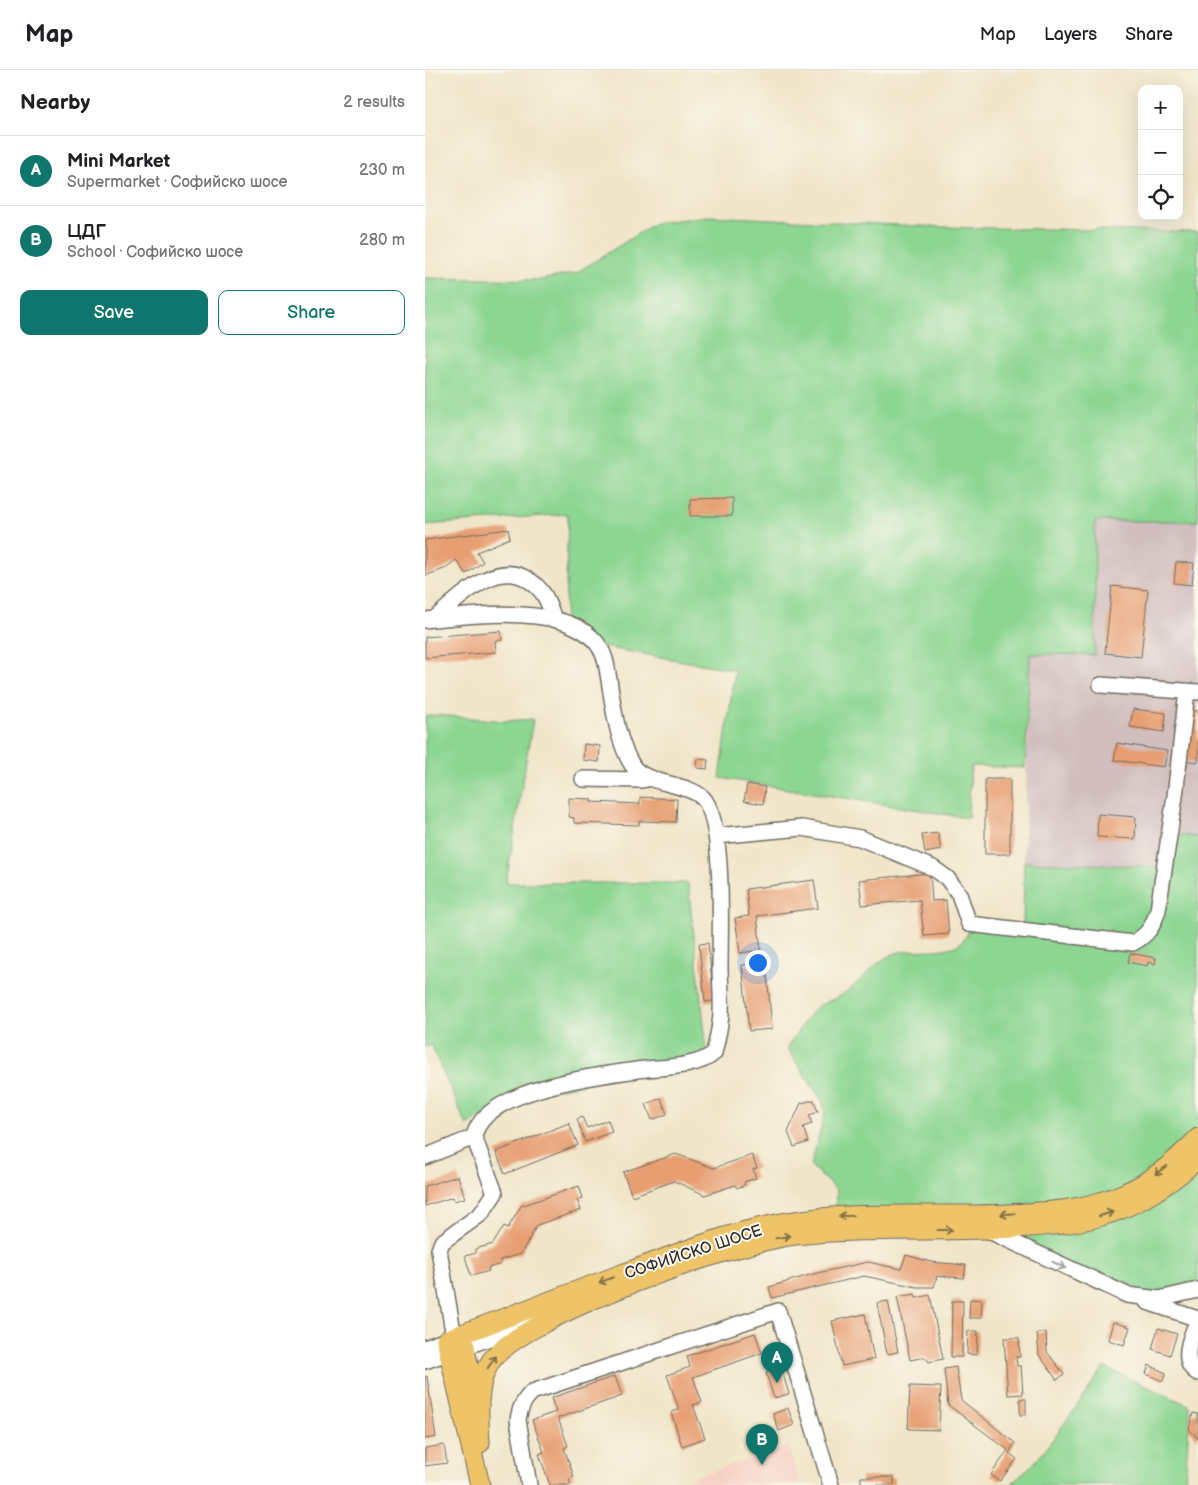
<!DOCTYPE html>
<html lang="en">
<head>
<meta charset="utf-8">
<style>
  body { margin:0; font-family:"Balsamiq Sans",sans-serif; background:#f2f2f2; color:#202124 }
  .controls { position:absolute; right:15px; top:15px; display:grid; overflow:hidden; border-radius:10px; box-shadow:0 5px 20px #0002 }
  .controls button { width:45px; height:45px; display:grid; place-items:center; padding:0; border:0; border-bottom:1px solid #e0e0e0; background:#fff; color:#202124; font:25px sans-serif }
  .you { position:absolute; left:332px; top:892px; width:18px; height:18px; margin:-12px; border:4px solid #fff; border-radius:50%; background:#1a73e8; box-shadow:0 0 0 8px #1a73e833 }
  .badge { display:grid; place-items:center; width:32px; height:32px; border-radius:50%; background:#0f766e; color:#fff; font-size:16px; font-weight:700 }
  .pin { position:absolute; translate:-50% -41px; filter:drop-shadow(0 1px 2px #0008) }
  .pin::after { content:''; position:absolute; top:26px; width:18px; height:15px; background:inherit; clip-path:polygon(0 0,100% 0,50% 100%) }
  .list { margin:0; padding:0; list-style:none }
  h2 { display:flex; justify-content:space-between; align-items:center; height:65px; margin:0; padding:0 20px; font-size:21px }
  h2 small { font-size:16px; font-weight:400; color:#757577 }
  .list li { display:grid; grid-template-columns:32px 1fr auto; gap:15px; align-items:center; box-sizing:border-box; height:70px; padding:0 20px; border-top:1px solid #e0e0e0 }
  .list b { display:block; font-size:19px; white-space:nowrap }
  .list p { margin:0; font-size:16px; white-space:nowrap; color:#757577 }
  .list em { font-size:16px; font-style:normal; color:#757577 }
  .actions { display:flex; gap:10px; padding:15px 20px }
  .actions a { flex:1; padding:11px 0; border:1px solid #0f766e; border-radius:10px; text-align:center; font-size:18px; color:#0f766e }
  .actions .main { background:#0f766e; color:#fff }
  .icon { flex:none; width:28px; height:28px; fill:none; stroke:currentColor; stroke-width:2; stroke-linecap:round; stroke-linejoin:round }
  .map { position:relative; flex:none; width:773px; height:1415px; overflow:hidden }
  header { display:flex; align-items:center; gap:30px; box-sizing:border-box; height:70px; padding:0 25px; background:#fff; border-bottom:1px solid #e0e0e0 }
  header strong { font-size:24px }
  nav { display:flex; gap:28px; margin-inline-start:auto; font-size:18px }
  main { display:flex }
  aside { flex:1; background:#fff }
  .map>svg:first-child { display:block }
  .built { fill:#f6d2c5 }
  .industrial { fill:#d1bfbf }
  .green { fill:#8cd692; stroke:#5c805e }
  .building { fill:#e79f72 }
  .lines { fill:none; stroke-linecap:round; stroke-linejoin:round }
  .minor-casing { stroke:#706c62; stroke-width:18 }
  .major-casing { stroke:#706c62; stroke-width:21 }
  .minor { stroke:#fff; stroke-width:15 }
  .major { stroke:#efc469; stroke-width:19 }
  .oneway { stroke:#837047 }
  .oneway2 { stroke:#a0a0a0 }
  .labels { text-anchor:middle; stroke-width:4; stroke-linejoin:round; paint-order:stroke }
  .street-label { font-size:16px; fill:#2b2b2b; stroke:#fbf7ec }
</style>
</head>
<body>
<header>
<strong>Map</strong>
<nav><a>Map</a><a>Layers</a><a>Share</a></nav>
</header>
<main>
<aside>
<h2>Nearby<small>2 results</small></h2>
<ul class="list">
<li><span class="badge">A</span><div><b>Mini Market</b><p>Supermarket · Софийско шосе</p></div><em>230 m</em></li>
<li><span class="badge">B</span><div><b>ЦДГ</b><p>School · Софийско шосе</p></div><em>280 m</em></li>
</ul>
<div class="actions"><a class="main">Save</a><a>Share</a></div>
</aside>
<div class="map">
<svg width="773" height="1415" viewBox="0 0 773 1415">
  <rect width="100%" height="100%" fill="#fbf7ec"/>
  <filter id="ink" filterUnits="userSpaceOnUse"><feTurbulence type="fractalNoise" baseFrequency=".02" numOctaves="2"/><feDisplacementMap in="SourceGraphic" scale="10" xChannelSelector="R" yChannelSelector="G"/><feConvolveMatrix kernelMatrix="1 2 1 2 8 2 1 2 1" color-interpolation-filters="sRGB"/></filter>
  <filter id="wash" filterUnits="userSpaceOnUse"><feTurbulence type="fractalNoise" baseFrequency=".0096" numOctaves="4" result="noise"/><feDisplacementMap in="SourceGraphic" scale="20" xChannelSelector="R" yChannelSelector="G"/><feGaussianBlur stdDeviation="1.12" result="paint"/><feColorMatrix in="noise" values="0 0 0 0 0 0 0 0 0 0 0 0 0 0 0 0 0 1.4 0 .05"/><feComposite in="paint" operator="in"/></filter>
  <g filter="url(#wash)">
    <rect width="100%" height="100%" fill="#f0e5c8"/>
    <path class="built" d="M 363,1376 L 376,1415 L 246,1415 Z"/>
    <path class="industrial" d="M 670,451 L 773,451 L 773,767 L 745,764 L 740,797 L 599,792 L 605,584 L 670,585 Z"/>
    <path class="green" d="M 282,146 L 518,157 L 773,162 L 773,451 L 670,451 L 670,585 L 605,584 L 600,698 L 546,696 L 543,748 L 295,708 L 310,600 L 172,576 L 140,552 L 143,444 L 0,455 L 0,208 L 115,210 L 151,203 L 230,153 Z
      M 14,645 L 80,651 L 108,649 L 81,813 L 263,813 L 283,989 L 88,1028 L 42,1056 L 6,975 L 0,977 L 0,646 Z
      M 745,764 L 773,767 L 773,1068 L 681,1130 L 410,1147 L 412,1121 L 386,1096 L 400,1042 L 397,1031 L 362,978 C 370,966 378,952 388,941 C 395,933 406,931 415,926 C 434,916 447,893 468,884 C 489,876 528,887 540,868 C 543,865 543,858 544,854 L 598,859 L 599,792 L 739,797 Z
      M 773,1088 L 773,1220 L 702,1225 L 562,1160 L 622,1156 Z
      M 679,1297 L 765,1336 L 760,1415 L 586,1415 C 593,1405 603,1400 611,1391 C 635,1361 657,1329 679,1297 Z"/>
    <g id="blocks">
      <path class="building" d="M 307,428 L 307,446 L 265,446 L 265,429 Z
        M 83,459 L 85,468 L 52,482 L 58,492 L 41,504 L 31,490 L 19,499 L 0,506 L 0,470 Z
        M 751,492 L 769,493 L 767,515 L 749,513 Z
        M 687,516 L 723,520 L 716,587 L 680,583 Z
        M 76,561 L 77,570 L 70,571 L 71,582 L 0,588 L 0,567 Z
        M 708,639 L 741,643 L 739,662 L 705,657 Z
        M 764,640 L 773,641 L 773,692 L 757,690 Z
        M 692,673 L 742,681 L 739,697 L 689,690 Z
        M 159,674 L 175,676 L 174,692 L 158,690 Z
        M 273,689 L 283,690 L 282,699 L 272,698 Z
        M 560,709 L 585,709 L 585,784 L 560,784 Z
        M 322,714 L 340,717 L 338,734 L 319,731 Z
        M 215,727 L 252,729 L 251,752 L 214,751 L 214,755 L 149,753 L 149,748 L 144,747 L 144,728 L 166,729 L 166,732 L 215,734 Z
        M 673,744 L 711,747 L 710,769 L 672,767 Z
        M 513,763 L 516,780 L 500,783 L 497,765 Z
        M 505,803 L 507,831 L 521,830 L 524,864 L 499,866 L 495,830 L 437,835 L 434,810 Z
        M 389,810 L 393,838 L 332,846 L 336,880 L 315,883 L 310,848 L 324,846 L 321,819 Z
        M 283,873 L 289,931 L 280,932 L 274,874 Z
        M 705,883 L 731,888 L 730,894 L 723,892 L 722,896 L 703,892 Z
        M 341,893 L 347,959 L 324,961 L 317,895 Z
        M 236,1028 L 242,1044 L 227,1050 L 221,1034 Z
        M 389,1030 L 393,1042 L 384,1045 L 387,1054 L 378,1057 L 383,1072 L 369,1077 L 363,1062 L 376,1033 Z
        M 157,1047 L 162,1058 L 183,1050 L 187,1062 L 160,1072 L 152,1049 Z
        M 144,1053 L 153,1075 L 80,1104 L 71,1082 Z
        M 251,1084 L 289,1098 L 327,1085 L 332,1098 L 328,1099 L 331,1108 L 319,1112 L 320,1115 L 312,1118 L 310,1115 L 280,1125 L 249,1111 L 207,1126 L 198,1102 Z
        M 33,1106 L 40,1128 L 29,1131 L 28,1127 L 0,1136 L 0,1116 Z
        M 154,1116 L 158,1128 L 152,1130 L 156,1140 L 112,1155 L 96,1184 L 75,1190 L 76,1194 L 63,1198 L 64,1201 L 46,1206 L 40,1186 L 51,1183 L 50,1179 L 68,1174 L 79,1156 L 83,1158 L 96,1136 Z
        M 481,1185 L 506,1192 L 541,1195 L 539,1208 L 512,1206 L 509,1217 L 492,1217 L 439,1206 L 347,1228 L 344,1217 L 388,1204 L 443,1192 L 476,1199 Z
        M 490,1224 L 491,1228 L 505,1225 L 518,1289 L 504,1292 L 500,1287 L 485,1290 L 472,1227 Z
        M 545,1229 L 557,1230 L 556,1248 L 544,1248 Z
        M 463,1231 L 473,1282 L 462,1284 L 452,1233 Z
        M 527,1231 L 538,1231 L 537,1287 L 526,1287 Z
        M 440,1244 L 449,1289 L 417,1296 L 407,1251 Z
        M 688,1252 L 705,1257 L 699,1275 L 683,1270 Z
        M 733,1258 L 752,1264 L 745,1285 L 727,1279 Z
        M 543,1261 L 553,1261 L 552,1285 L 542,1284 Z
        M 621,1262 L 622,1282 L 639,1304 L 632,1310 L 614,1285 L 612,1263 Z
        M 330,1263 L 337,1283 L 268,1307 L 277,1332 L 268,1335 L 280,1368 L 257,1376 L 246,1342 L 254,1340 L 242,1305 L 265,1297 L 262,1286 Z
        M 579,1268 L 594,1268 L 595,1287 L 591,1287 L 592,1296 L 596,1296 L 598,1324 L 583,1325 Z
        M 724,1295 L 741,1303 L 738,1311 L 721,1304 Z
        M 531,1297 L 536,1330 L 590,1373 L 584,1383 L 592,1389 L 575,1411 L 566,1405 L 583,1380 L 523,1335 L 519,1299 Z
        M 356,1298 L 364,1324 L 349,1328 L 341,1303 Z
        M 2,1306 L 11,1367 L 0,1369 L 0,1307 Z
        M 190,1306 L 197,1326 L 133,1348 L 143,1376 L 139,1378 L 149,1407 L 144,1409 L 146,1415 L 125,1415 L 114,1384 L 119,1382 L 107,1350 L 131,1342 L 126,1328 Z
        M 485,1316 L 516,1317 L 514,1360 L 483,1359 Z
        M 595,1329 L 601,1329 L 601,1345 L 595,1345 Z
        M 363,1338 L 369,1355 L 354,1361 L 348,1344 Z
        M 768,1343 L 773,1344 L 773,1369 L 764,1359 Z
        M 19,1375 L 22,1393 L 0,1396 L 0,1378 Z
        M 436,1407 L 469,1407 L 469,1415 L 436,1415 Z"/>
    </g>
  </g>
  <g filter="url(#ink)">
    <use href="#blocks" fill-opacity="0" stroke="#706c62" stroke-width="1"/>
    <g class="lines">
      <g class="minor-casing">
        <path id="minor" d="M 9,549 C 33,530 69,489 102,509 C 119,519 123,531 129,549
          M 0,550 C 47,545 167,528 181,593 C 188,627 189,665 207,695 C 219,715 261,712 278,728 C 300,751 295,863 295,896 C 295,915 298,935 295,953 C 294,963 291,973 289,983 C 273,998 234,997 212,1000 C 173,1005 57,1020 49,1067 L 70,1123 L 56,1144 L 17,1172 L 14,1180 L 29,1267
          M 676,615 L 773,622
          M 158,709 L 217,710 L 226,708
          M 291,766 L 377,758 L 435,768 L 508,798 L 522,808 L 534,824 L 544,854 L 708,873 C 724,864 728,856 733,840 L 750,726 L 762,621
          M 0,1087 L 49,1067
          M 562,1160 L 702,1225 L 734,1229 L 773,1220
          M 722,1232 L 773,1249
          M 773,1250 C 766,1265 754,1293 773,1303
          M 0,1278 L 21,1270
          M 0,1291 L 107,1253
          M 104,1415 L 93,1350 C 95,1338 98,1331 107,1322 L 353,1241 L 406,1415"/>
      </g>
      <g class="major-casing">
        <path id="major" d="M 38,1264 L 49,1332
          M 55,1373 C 54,1346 50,1314 66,1291 C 98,1245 313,1171 371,1165 C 443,1157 516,1162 589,1158 C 627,1156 666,1153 701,1137 C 728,1125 752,1108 773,1088
          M 55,1415 L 21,1270 C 79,1248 138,1226 197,1204 C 242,1188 286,1169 333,1158 C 414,1138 500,1148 583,1144 C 623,1142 663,1140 700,1123 C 728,1111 753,1089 773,1068"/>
      </g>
      <use href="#minor" class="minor"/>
      <use href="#major" class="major"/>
    </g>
    <defs><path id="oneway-shaft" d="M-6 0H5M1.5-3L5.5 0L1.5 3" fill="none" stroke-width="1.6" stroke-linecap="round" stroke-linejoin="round" transform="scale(1.25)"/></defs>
    <g class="oneway">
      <use href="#oneway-shaft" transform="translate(736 1100) rotate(145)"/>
      <use href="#oneway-shaft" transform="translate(583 1144) rotate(177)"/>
      <use href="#oneway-shaft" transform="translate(681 1144) rotate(-17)"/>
      <use href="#oneway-shaft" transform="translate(421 1146) rotate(179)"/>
      <use href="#oneway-shaft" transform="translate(520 1160)"/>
      <use href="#oneway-shaft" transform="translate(358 1167) rotate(-10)"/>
      <use href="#oneway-shaft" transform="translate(181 1210) rotate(159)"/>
      <use href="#oneway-shaft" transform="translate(67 1292) rotate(-55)"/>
    </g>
    <use class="oneway2" href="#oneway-shaft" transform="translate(634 1195) rotate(26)"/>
  </g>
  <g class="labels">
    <g class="street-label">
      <text transform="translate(268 1181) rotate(-18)" y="6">СОФИЙСКО ШОСЕ</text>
    </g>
  </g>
</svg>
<div class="controls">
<button>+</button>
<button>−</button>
<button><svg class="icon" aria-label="locate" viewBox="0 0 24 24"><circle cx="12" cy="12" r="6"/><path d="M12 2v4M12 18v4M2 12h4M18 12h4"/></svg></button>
</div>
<div class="you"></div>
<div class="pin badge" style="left:352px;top:1313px">A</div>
<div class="pin badge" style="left:337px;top:1395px">B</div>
</div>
</main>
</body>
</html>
